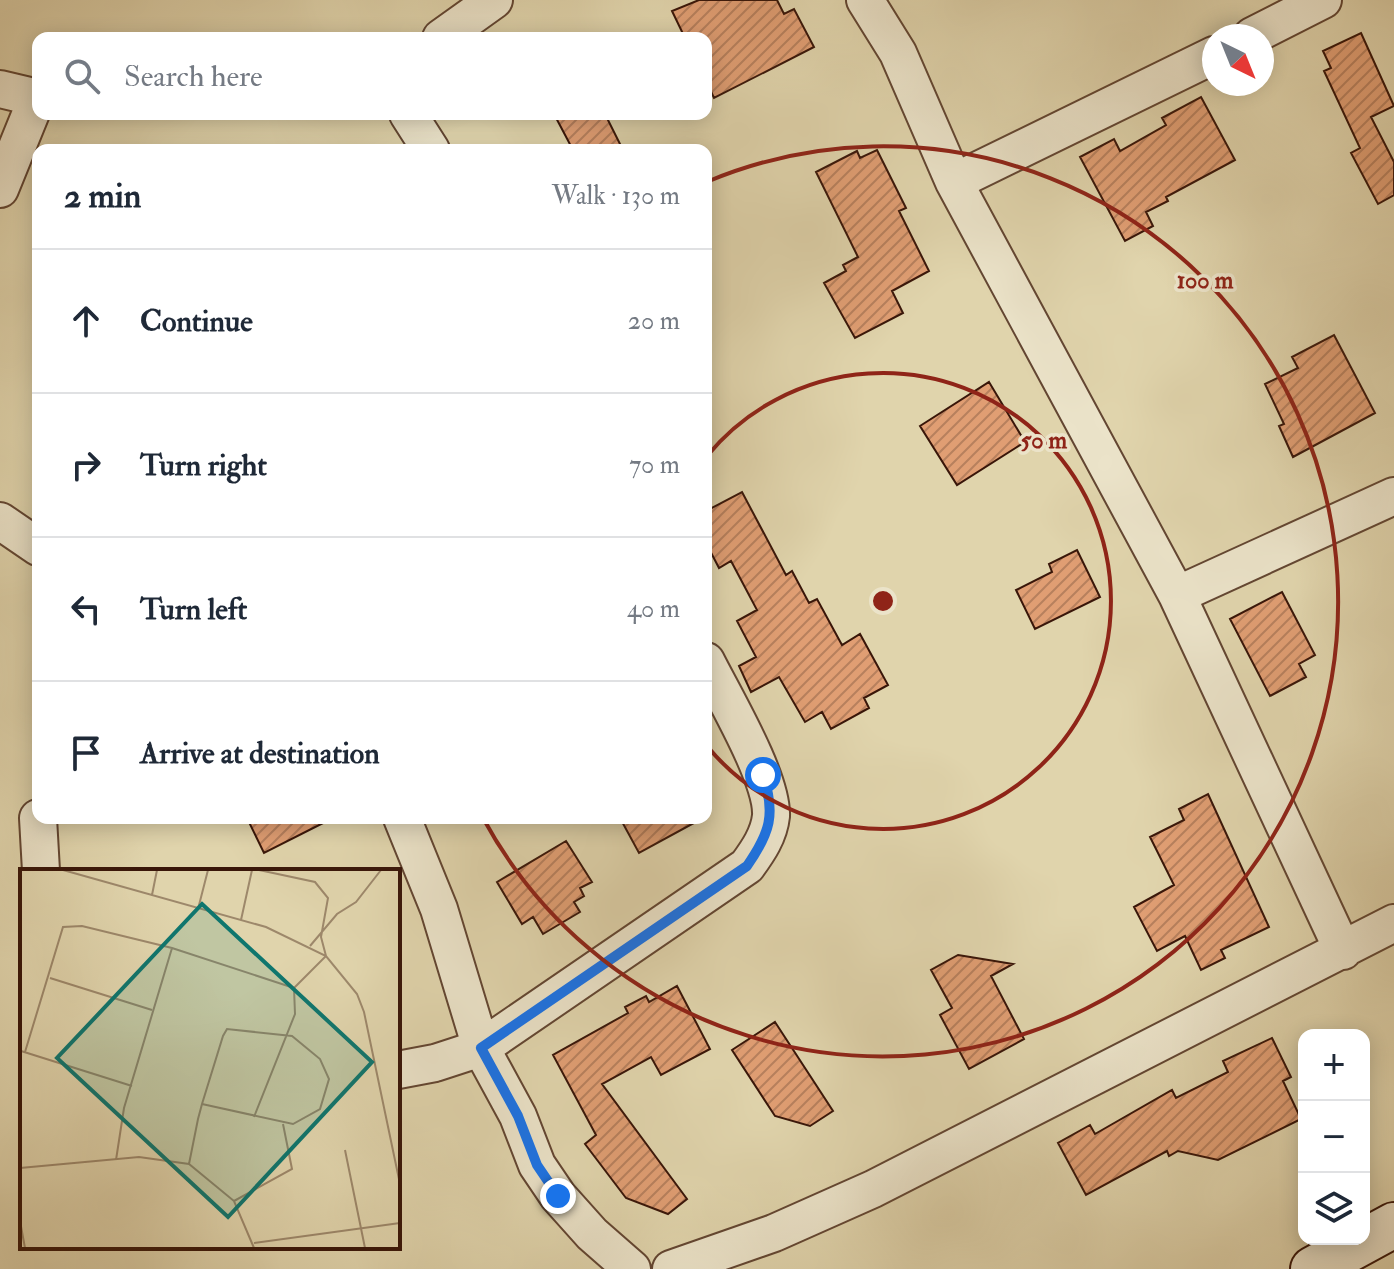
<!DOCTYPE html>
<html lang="en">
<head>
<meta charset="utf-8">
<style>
  body { margin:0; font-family:"IM FELL Double Pica",serif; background:#f6f6f7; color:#1f2937 }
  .controls { position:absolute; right:24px; bottom:24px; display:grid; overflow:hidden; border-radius:16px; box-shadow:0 4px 20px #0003 }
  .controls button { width:72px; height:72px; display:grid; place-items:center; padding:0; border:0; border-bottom:2px solid #e0e1e3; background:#fff; color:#1f2937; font:40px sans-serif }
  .compass { position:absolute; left:1202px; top:24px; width:72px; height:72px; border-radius:50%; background:#fff; box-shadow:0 4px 20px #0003; rotate:137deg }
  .stop { position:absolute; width:24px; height:24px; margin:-18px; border:6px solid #1a73e8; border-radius:50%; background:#fff }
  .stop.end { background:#1a73e8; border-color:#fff; box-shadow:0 2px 8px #0008 }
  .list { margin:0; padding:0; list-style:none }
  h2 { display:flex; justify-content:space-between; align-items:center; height:104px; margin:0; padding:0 32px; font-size:34px }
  h2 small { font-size:26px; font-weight:400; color:#747a83 }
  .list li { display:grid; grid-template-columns:52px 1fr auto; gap:24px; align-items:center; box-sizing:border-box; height:144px; padding:0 32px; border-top:2px solid #e0e1e3 }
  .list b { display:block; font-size:30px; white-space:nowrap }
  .list em { font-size:26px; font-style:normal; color:#747a83 }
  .icon { flex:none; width:44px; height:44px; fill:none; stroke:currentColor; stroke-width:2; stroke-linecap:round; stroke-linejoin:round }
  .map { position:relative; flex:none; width:1394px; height:1269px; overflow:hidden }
  .search { position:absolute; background:#fff; box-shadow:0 4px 20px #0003; left:32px; top:32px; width:680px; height:88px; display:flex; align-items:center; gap:20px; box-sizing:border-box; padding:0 28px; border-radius:16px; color:#747a83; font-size:30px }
  .panel { position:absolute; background:#fff; box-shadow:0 4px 20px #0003; left:32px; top:144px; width:680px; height:680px; border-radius:16px }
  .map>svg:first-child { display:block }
  .building { fill:url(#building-hatch); stroke:#391609; stroke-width:2 }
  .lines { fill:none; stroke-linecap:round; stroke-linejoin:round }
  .street-casing { stroke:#634632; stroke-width:40 }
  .secondary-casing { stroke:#391609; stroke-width:48 }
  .street { stroke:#ebe3c9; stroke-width:36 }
  .secondary { stroke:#ebe3c9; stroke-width:44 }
  .route { stroke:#1a73e8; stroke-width:10 }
  .ring { fill:none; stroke:#8f2418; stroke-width:4 }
  .inset-road { fill:none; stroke:#9d886b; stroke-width:2 }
  .view { fill:#0f766e; fill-opacity:0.15; stroke:#0f766e; stroke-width:4 }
  .inset-edge { fill:none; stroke:#391609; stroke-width:4 }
  .centre { fill:#8f2418; stroke:#ebe3c9; stroke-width:4 }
  .ring-label { font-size:24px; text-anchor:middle; font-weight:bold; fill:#8f2418; stroke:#ebe3c9; stroke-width:7; stroke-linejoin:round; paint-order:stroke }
</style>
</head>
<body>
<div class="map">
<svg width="1394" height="1269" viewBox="0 0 1394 1269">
  <defs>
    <pattern id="building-hatch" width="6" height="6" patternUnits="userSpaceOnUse" patternTransform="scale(2)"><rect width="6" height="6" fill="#e09e73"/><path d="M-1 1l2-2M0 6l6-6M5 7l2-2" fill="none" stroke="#b7805d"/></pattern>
  </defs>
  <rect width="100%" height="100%" fill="#e0d4ac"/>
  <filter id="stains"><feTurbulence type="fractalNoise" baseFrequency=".0025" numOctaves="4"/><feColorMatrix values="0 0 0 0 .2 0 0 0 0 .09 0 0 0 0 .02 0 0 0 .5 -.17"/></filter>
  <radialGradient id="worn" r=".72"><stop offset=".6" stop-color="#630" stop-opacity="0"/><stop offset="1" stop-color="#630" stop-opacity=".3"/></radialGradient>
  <path class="building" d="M 699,0 L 777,0 L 784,14 L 794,9 L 814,47 L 714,98 L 706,81 L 706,38 L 685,38 L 672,11 Z
    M 1361,33 L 1394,106 L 1371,117 L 1394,162 L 1394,195 L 1378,204 L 1351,153 L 1360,148 L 1324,71 L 1331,68 L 1323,51 Z
    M 1201,97 L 1235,160 L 1166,197 L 1168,201 L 1146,212 L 1153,226 L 1125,241 L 1080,157 L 1114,139 L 1120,151 L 1166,125 L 1162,118 Z
    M 554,114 L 605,114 L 623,150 L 573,150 Z
    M 877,150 L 906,208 L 899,211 L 929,271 L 892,291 L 903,313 L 855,338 L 824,283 L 846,271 L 843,265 L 858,257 L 816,172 L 857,151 L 860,158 Z
    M 1334,335 L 1375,413 L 1293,457 L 1279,426 L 1284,424 L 1265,384 L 1298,368 L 1292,357 Z
    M 989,382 L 1025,442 L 957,485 L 920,426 Z
    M 742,492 L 786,575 L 792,571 L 809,603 L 817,599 L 842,645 L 860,634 L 888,685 L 864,698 L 869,708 L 831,729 L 822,712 L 805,722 L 779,677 L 751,692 L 739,666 L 756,657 L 737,621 L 757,610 L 731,561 L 719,568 L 706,543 L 706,511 Z
    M 1077,550 L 1100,597 L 1035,629 L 1016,590 L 1052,572 L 1049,564 Z
    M 1282,592 L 1315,655 L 1299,664 L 1306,677 L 1270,696 L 1230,619 Z
    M 1208,794 L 1269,927 L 1221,950 L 1225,958 L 1201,970 L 1185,936 L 1157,951 L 1134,907 L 1174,885 L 1150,837 L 1184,820 L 1179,809 Z
    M 247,818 L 333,818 L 264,853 Z
    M 620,818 L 703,818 L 639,853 Z
    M 566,841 L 592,882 L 580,888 L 584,896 L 574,902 L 580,912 L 543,934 L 533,917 L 522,924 L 497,882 Z
    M 958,955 L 1013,964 L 991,976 L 1024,1039 L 969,1069 L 940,1015 L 952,1008 L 931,970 Z
    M 677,986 L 710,1049 L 661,1075 L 651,1057 L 602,1084 L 687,1199 L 668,1214 L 626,1198 L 585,1144 L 596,1135 L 553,1055 L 628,1013 L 625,1007 L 646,996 L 649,1002 Z
    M 775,1022 L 833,1111 L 810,1126 L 775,1116 L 732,1050 Z
    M 1272,1038 L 1291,1077 L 1283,1081 L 1301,1119 L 1218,1160 L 1178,1151 L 1169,1156 L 1167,1151 L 1086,1195 L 1058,1143 L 1090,1125 L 1095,1134 L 1172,1090 L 1176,1098 L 1228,1072 L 1223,1061 Z"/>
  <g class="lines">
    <g class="street-casing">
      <path id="street" d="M 865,0 L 898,53 L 954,182 L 1177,595 L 1343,951
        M 1252,36 L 1323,0
        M 441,38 L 494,0
        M 0,89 L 38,98
        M 408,114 L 431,150
        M 954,182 L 1214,55
        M 0,189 L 37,98
        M 0,521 L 38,547
        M 1177,595 L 1394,496
        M 38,818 L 41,871
        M 402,818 L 439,909 L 481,1048 L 518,1116 L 537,1165 L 558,1196 L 592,1234 L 632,1269
        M 398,1070 L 435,1063 L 481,1048 L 747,866 C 758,851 769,835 771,816 C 773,779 724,697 706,661
        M 671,1269 L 774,1233 L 873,1189 L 1394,923"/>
    </g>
    <g class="secondary-casing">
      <path id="secondary" d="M 1313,1269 L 1394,1225"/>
    </g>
    <use href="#street" class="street"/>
    <use href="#secondary" class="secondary"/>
  </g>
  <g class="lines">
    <path class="route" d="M 558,1196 L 537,1165 L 518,1116 L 481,1048 L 747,866 C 770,833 776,814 763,775"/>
  </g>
  <g class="ring">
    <path d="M707 456A228 228 0 1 1 707 746"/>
    <path d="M709 181A455 455 0 1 1 483 818"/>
  </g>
  <g transform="translate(20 869)">
    <rect width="380" height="380" fill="#e0d4ac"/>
    <path class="inset-road" d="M 43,1 L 246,58 L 306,87 L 337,125 L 344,143 L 380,315M 239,1 L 295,13 L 308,29 L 301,68 L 306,87 L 274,119M 132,26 L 137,1M 178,40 L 188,1M 221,51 L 232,1M 290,77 L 317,45 L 336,33 L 361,1M 30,109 L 132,141M 1,182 L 112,217M 5,183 L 43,58 L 62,57 L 152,79 L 274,119 L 275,145 L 234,248M 325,281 L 345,379M 96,291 L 104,239 L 152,79M 169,295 L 178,250 L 182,235 L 203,167 L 207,160 L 272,167 L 300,190 L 309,210 L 300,240 L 273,255 L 182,235M 0,299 L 119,288 L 169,295 L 214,332 L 234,379M 214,332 L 272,300 L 263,255M 0,352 L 5,379M 234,374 L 380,354"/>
    <path class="view" d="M 182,35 L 352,193 L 208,348 L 37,189 Z"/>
    <rect width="380" height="380" class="inset-edge"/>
  </g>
  <circle cx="883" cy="601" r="12" class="centre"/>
  <g class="ring-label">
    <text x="1205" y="288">100 m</text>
    <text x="1044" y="448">50 m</text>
  </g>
  <rect width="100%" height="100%" filter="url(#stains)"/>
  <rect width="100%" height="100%" fill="url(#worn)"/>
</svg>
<div class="controls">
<button>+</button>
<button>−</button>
<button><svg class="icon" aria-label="layers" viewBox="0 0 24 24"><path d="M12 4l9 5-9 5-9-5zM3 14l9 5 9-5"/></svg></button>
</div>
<svg class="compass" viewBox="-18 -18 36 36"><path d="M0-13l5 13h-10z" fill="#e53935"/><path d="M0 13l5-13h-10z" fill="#747a83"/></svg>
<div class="stop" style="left:763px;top:775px"></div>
<div class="stop end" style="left:558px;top:1196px"></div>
<div class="search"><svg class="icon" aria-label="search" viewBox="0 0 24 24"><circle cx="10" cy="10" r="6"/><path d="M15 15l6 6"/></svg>Search here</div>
<section class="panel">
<h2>2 min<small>Walk · 130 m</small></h2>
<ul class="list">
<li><svg class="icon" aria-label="ahead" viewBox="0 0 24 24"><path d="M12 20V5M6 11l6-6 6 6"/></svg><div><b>Continue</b></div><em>20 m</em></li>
<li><svg class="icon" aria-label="right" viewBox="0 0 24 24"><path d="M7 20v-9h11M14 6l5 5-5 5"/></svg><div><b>Turn right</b></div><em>70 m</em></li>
<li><svg class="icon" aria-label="left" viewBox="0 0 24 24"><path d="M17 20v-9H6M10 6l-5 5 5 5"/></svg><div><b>Turn left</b></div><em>40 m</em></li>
<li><svg class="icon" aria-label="arrive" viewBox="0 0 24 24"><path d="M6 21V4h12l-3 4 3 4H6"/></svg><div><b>Arrive at destination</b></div></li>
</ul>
</section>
</div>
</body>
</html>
